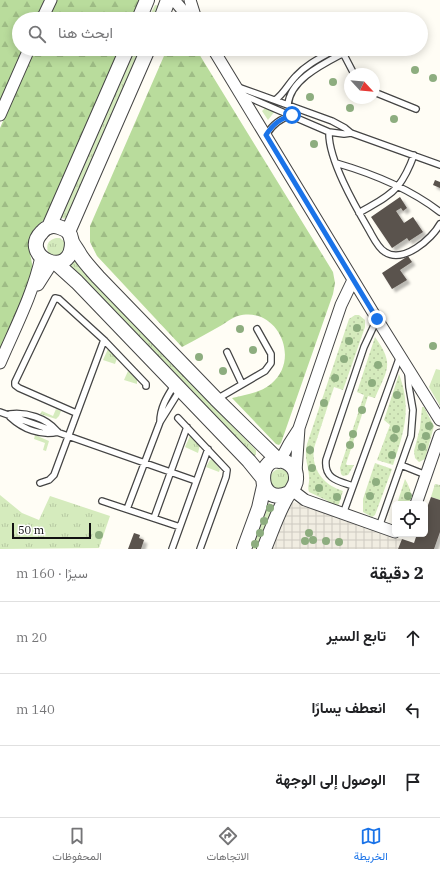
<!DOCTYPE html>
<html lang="ar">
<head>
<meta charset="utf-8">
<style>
  body { margin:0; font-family:"IBM Plex Serif",Vazirmatn,serif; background:#f6f6f6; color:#202124; direction:rtl }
  .controls { position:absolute; right:12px; bottom:12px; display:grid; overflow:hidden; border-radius:6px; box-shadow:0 2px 10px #0003 }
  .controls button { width:36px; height:36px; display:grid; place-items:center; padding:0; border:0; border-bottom:1px solid #e0e0e0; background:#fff; color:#202124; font:20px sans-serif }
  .compass { position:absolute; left:344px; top:68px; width:36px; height:36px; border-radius:50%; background:#fff; box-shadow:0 2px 10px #0003; rotate:116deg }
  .scale { position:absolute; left:12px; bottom:10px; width:79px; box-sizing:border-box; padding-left:4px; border:2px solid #111; border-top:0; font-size:11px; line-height:14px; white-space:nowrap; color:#111; -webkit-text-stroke:3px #fff; paint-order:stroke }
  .stop { position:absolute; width:12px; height:12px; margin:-9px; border:3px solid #1a73e8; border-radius:50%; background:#fff }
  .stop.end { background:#1a73e8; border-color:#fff; box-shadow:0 1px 4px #0008 }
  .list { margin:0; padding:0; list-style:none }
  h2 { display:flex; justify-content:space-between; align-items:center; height:52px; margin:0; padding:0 16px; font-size:17px }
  h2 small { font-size:13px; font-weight:400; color:#757577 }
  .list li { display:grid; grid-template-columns:26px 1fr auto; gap:12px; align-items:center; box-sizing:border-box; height:72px; padding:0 16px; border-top:1px solid #e0e0e0 }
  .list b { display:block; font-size:15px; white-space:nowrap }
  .list em { font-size:13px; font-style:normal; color:#757577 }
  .icon { flex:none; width:22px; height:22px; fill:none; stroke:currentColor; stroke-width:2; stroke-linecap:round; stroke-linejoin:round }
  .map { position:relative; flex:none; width:440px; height:549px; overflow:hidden; direction:ltr }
  .search { position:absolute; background:#fff; box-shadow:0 2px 10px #0003; left:12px; right:12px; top:12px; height:44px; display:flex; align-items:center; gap:10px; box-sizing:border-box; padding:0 14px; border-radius:22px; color:#757577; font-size:15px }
  .sheet { height:268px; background:#fff }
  nav { display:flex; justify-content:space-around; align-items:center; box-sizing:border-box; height:56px; border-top:1px solid #e0e0e0; background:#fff; font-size:11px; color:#757577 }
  nav a { display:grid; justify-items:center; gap:2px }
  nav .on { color:#1a73e8 }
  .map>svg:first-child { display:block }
  .grass { fill:url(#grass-tufts) }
  .forest { fill:url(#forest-firs) }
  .park { fill:url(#park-dots) }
  .plaza { fill:url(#plaza-grid) }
  .building { fill:#5a524d; filter:url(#shadow) }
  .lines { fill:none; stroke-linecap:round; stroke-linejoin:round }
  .service-casing { stroke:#444; stroke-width:8 }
  .minor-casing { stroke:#444; stroke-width:13 }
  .tertiary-casing { stroke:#444; stroke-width:16 }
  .service { stroke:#fff; stroke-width:5.5 }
  .minor { stroke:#fff; stroke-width:11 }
  .tertiary { stroke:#fff; stroke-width:14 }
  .tree { fill:#8dad7f }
  .route { stroke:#1a73e8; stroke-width:5 }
</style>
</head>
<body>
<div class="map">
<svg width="440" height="549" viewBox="0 0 440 549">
  <defs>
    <pattern id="grass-tufts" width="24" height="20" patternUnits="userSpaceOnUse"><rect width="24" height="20" fill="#d5ebbd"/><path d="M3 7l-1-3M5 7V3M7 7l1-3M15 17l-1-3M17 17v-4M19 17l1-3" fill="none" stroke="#b6c8a1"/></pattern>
    <pattern id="forest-firs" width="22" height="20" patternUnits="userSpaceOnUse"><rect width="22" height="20" fill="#b9dc9c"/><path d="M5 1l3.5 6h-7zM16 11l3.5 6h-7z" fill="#9ebc85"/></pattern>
    <pattern id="park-dots" width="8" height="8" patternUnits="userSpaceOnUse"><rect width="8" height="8" fill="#d5ebbd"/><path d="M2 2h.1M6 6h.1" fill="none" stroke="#b6c8a1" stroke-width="1.8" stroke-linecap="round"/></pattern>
    <pattern id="plaza-grid" width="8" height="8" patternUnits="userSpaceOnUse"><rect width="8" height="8" fill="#f1ede2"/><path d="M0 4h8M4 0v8" fill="none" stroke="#cecac1"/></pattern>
    <filter id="shadow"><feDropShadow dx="3.5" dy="3.5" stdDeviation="1" flood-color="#0004"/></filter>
  </defs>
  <rect width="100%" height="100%" fill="#fffdf5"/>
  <path class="grass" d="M 155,5 L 160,6 L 156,19 L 148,19 Z
    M 135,49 L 142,49 L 67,217 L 64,219 L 60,217 L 61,213 Z
    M 265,108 L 275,111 L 268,120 L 262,111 Z
    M 56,238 L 60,238 L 66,243 L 64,254 L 53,257 L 48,252 C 46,245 48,240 56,238 Z
    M 74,260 L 118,308 L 256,450 L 256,455 L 254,456 L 69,267 L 69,265 Z
    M 108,349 L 117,358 L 115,364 L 103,360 Z
    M 436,369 L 440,370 L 440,406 L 429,387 Z
    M 128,371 L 137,379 L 137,384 L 124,380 Z
    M 56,409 L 61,411 L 59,416 L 56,419 L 40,414 L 42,411 L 53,416 Z
    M 35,435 L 49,441 L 46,451 L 43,450 L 45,443 L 34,439 Z
    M 190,436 L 200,445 L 198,453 L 185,447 Z
    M 212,459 L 220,469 L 219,472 L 206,467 L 210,460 Z
    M270 479a10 10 0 1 1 20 0a10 10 0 1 1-20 0Z
    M 435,484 L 440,485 L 440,500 L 431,497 Z
    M 0,495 L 22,513 L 39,520 L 50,496 L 110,516 L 99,548 L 0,549 Z
    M 269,503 L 273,505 L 273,509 L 256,549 L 251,548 L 266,506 Z"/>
  <path class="forest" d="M 0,0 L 44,0 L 36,19 L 19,19 L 19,49 L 23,49 L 0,103 Z
    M 56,0 L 143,0 L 135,19 L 48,19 Z
    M 34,49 L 122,49 L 47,217 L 34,229 L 30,238 L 29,248 L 34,274 L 0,353 L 0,128 Z
    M 167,49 L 196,49 L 333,272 L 335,283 L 333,294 L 281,443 L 279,445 L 276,444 L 232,398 C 245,395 260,393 271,384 C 302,359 277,305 238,316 C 233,317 227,322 222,325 C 209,332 196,340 182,347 L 97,256 L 90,242 L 90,226 Z"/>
  <path class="park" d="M 355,315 L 359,315 L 365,320 L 365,327 L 343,390 L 334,387 L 314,448 C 311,469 323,485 343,491 L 339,504 L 337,506 L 327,503 L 328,501 L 309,492 C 307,487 310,482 309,476 C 308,463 304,459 307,444 L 348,322 L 349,319 Z
    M 375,337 C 395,365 387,369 375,398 L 368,396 L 346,464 L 347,465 L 354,465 L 348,475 L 343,476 L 341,474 L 340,468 L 364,395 L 357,392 Z
    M 399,374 C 412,409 404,432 393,465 L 377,460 L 390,425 L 384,420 Z
    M 422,407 L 424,407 L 434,426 L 425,459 L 419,462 L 415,458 L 414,451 L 420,428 Z
    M 375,463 L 392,469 L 375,515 L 372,517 L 363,512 L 363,499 Z
    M 405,479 C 410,488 413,494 409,504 L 397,504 Z"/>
  <path class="plaza" d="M 294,502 L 402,539 L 398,549 L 270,549 L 290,504 Z"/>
  <path class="building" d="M 435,180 L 440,182 L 440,188 L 433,185 Z
    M 400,197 L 407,208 L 403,211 L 401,208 L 396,211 L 404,223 L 413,217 L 423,232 L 409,241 L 407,238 L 392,248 L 371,217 Z
    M 408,256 L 412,262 L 400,270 L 407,280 L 392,289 L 382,273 Z
    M 431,497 L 440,500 L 440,532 L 434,549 L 398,549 L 402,539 L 414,543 L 417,534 L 425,534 L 425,513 Z
    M 134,533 L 140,535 L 139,538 L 144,540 L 141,549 L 128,549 Z"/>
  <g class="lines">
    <g class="service-casing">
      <path id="service" d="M 343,53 L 354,74
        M 238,87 L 332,121 L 345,128 L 351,133 L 440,165
        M 374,92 L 416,109
        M 243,95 L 329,132 L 344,134 L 351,133
        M 275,100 C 284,94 288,84 296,76 C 307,64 322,57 336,49
        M 288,105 C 290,77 330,61 351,49
        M 329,132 C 328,159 355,206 369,230 C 373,237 378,248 385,252 C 403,264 432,239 440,224
        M 266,135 C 273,124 280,119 292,115
        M 336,163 C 374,174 409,188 440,212
        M 359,213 C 372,205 388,198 398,186 C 405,177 410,166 414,155
        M 227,352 L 242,384
        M 217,399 L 265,371 L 271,363 L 271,354 L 257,329
        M 0,412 L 196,481
        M 76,413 L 19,388 L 15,385 L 15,382 L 55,298 L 59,299 L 104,340 L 146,384 L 146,386
        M 10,414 C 27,412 46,418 57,431
        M 10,417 C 23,429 40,436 58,432
        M 178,418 L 227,470 L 226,477 L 200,549
        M 160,422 C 160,407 168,395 175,384
        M 401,465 L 426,475
        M 40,483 L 49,480 L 54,475 L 104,340
        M 353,486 C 338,481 324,479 326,460 L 364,347 L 377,319
        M 102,501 L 180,527
        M 127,509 L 160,422 L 180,390
        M 343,514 L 400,356
        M 154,518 L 187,427
        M 379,527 L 411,436 L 413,410 L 409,387 L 408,373
        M 172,549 L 208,449"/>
    </g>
    <g class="minor-casing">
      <path id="minor" d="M 174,0 L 190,19
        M 190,0 L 196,19
        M 42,19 L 51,0
        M 213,49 L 377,319 L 440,420
        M 0,115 L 29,49
        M 38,285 L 52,263
        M 0,363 C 15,328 33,294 41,257
        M 280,461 L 289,444 L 298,430
        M 296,472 L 299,428 L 341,305 L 353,280
        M 292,490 L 305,500 L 395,532
        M 416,504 L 440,435"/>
    </g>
    <g class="tertiary-casing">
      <path id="tertiary" d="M 139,19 L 147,0
        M 161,19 L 168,0
        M 49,227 L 127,49
        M 68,232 L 148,49
        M 72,242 C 72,282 18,256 42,232 C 46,227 53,225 59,227 C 62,228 67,230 69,233 C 71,236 71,239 72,242 C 74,246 78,251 80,255 C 85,263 92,270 98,277 L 216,399 L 279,461
        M 56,263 L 77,282 L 249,461 L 262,477
        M 244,549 L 259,508 L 264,486
        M 264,549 C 271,532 277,514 286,498 C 290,491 297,486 296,477 C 296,470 292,465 286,462 C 255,449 255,509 289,493"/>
    </g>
    <use href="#service" class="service"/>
    <use href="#minor" class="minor"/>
    <use href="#tertiary" class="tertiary"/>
  </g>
  <g class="tree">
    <circle cx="415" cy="70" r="4"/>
    <circle cx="433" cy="78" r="4"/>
    <circle cx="333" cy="82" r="4"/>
    <circle cx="310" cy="97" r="4"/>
    <circle cx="350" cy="108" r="4"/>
    <circle cx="394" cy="119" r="4"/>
    <circle cx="314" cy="144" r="4"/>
    <circle cx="357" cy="328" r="4"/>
    <circle cx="240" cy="329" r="4"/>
    <circle cx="349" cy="341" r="4"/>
    <circle cx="433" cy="346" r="4"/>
    <circle cx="253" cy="350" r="4"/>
    <circle cx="199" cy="357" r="4"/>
    <circle cx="344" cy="359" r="4"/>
    <circle cx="378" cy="365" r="4"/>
    <circle cx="223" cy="371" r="4"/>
    <circle cx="335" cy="378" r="4"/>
    <circle cx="372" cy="383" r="4"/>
    <circle cx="397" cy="395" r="4"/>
    <circle cx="324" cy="403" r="4"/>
    <circle cx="362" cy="410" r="4"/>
    <circle cx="429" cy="426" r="4"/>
    <circle cx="396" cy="429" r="4"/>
    <circle cx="353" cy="434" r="4"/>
    <circle cx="426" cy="436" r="4"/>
    <circle cx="394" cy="438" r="4"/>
    <circle cx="350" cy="445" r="4"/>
    <circle cx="422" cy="447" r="4"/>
    <circle cx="310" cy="450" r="4"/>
    <circle cx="392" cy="455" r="4"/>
    <circle cx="312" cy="468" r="4"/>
    <circle cx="376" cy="482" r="4"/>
    <circle cx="319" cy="488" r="4"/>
    <circle cx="370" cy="496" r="4"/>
    <circle cx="408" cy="496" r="4"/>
    <circle cx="337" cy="497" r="4"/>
    <circle cx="270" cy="508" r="4"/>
    <circle cx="264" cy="521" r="4"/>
    <circle cx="260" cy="533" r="4"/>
    <circle cx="309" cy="533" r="4"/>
    <circle cx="99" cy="535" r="4"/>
    <circle cx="313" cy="540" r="4"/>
    <circle cx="305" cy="541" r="4"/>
    <circle cx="326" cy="541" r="4"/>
    <circle cx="339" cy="542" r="4"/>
    <circle cx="255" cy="544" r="4"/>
  </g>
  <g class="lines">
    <path class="route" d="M 292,115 C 280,119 273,124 266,135 L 377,319"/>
  </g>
</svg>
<div class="controls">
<button><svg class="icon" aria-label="locate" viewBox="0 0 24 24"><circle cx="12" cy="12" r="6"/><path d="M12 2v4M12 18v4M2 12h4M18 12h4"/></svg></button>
</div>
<svg class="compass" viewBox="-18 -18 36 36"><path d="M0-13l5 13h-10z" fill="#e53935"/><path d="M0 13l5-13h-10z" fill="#757577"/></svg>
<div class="scale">50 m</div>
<div class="stop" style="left:292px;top:115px"></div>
<div class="stop end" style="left:377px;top:319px"></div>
<div class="search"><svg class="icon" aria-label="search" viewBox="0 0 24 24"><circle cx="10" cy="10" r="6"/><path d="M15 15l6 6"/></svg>ابحث هنا</div>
</div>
<section class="sheet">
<h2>2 دقيقة<small>سيرًا · 160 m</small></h2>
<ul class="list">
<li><svg class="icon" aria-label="ahead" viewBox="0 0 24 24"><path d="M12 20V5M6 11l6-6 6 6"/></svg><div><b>تابع السير</b></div><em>20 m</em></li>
<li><svg class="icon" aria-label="left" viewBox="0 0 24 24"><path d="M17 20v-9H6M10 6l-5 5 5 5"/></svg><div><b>انعطف يسارًا</b></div><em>140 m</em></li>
<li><svg class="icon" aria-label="arrive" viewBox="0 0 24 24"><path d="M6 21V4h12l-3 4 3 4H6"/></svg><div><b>الوصول إلى الوجهة</b></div></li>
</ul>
</section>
<nav>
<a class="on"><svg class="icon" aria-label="map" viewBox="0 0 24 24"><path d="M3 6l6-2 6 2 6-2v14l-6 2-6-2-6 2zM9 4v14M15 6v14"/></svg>الخريطة</a>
<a><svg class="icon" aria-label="directions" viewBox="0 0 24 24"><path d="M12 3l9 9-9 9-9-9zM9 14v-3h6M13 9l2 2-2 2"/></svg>الاتجاهات</a>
<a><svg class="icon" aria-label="saved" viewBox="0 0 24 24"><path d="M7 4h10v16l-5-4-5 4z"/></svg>المحفوظات</a>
</nav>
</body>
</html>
